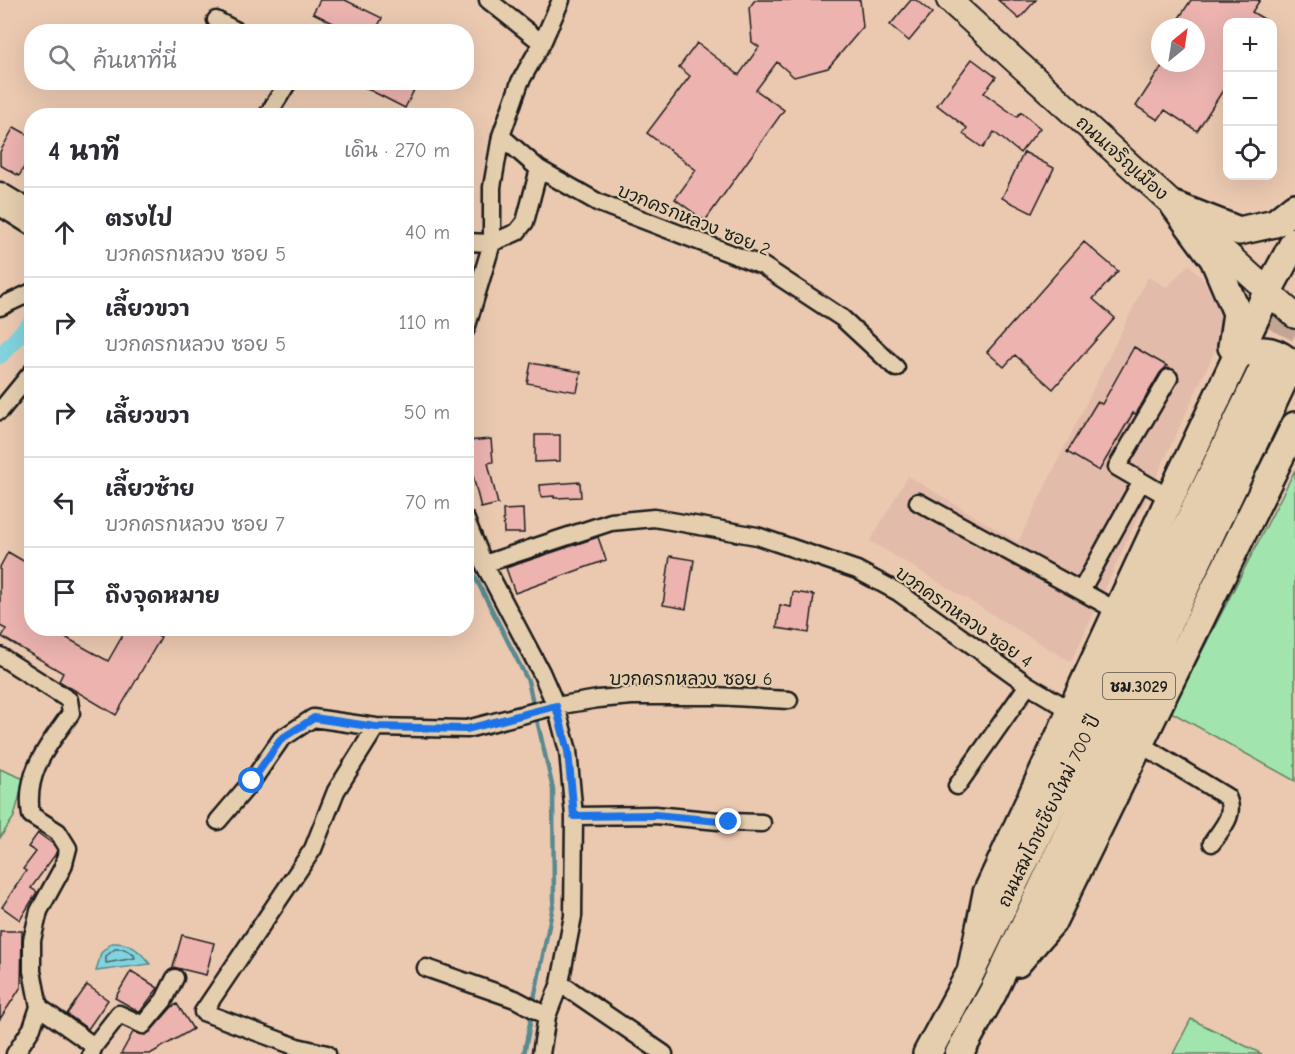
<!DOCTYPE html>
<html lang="th">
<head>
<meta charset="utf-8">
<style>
  body { margin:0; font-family:"Comic Neue","Playpen Sans Thai",sans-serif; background:#f2f2f3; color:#2b2b33 }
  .controls { position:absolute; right:18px; top:18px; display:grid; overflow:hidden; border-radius:12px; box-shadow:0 6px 24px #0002 }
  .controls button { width:54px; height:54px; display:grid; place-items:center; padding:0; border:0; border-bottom:2px solid #e1e1e2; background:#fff; color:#2b2b33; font:30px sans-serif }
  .compass { position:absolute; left:1151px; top:18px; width:54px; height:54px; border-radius:50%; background:#fff; box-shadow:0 6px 24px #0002; rotate:30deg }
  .stop { position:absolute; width:18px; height:18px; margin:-14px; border:4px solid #1a73e8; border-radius:50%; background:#fff }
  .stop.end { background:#1a73e8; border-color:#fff; box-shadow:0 2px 6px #0008 }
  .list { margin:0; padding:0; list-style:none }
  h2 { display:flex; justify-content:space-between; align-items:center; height:78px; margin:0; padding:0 24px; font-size:26px }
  h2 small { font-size:20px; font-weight:400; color:#7c7c81 }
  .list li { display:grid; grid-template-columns:39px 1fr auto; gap:18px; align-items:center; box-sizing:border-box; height:90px; padding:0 24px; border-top:2px solid #e1e1e2 }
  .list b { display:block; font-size:22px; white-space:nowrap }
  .list p { margin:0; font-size:20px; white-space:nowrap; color:#7c7c81 }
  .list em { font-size:20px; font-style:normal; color:#7c7c81 }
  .icon { flex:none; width:33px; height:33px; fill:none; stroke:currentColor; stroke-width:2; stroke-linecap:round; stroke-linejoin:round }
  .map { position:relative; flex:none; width:1295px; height:1054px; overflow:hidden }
  .search { position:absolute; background:#fff; box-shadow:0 6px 24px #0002; left:24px; top:24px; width:450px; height:66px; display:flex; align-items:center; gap:15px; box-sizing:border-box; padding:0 21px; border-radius:24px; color:#7c7c81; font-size:22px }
  .panel { position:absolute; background:#fff; box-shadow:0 6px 24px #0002; left:24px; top:108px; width:450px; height:528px; border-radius:24px }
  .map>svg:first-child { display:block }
  .built { fill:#e3bbaa }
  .green { fill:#a2e4ae; stroke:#5f8065; stroke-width:1.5 }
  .water { fill:#82d3dd; stroke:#598a90; stroke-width:1.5 }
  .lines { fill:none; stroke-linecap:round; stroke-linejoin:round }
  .shore { stroke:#456569; stroke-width:1.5 }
  .stream { stroke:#598a90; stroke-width:4.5 }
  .canal { stroke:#82d3dd; stroke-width:16 }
  .building { fill:#ecb3af; stroke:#1c1c1c; stroke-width:1.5 }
  .primary-tunnel { stroke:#c2a693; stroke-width:27; stroke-dasharray:27 14; stroke-linecap:butt }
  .street-casing { stroke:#1c1c1c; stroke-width:21 }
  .secondary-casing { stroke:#1c1c1c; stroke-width:28 }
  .primary-casing { stroke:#1c1c1c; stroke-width:32 }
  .street { stroke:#e5ceae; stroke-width:16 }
  .secondary { stroke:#e5ceae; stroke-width:24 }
  .primary { stroke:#e5ceae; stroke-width:27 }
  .route { stroke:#1a73e8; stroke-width:8 }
  .labels { text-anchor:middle; stroke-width:4.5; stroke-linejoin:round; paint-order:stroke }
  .shield { fill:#e5ceae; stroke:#585148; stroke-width:1.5 }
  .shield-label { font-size:16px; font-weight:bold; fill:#1c1c1c }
  .street-label { font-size:18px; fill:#1c1c1c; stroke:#e5ceae }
</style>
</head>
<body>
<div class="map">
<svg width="1295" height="1054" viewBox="0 0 1295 1054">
  <rect width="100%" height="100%" fill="#ebc9b1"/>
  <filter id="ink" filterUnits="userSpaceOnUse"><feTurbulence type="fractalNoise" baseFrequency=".0167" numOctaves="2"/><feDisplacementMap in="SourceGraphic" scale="12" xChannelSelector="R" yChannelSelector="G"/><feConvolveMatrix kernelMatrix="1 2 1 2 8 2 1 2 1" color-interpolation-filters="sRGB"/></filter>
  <g filter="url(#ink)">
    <path class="built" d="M 1189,264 L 1220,299 L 1224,327 L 1212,357 L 1071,662 L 870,541 L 908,476 L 1018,542 L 1148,277 L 1167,287 Z"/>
    <path class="green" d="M 1295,470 L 1295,781 L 1171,712 Z
      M 0,769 L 24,779 L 14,817 L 0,838 Z
      M 1191,1019 L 1262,1054 L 1173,1054 Z"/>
    <path class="water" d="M 112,943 C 130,942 139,950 150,964 L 96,971 L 101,953 Z"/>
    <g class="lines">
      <path class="shore" d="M 115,949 L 124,949 L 134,955 L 135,958 L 106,963 L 106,956 Z"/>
      <path class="stream" d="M 466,559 L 528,681 L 553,789 L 554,901 L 533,1004
        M 524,1054 L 532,1013"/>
      <path class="canal" d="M 0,356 L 32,321"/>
    </g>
    <path class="building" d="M 320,0 L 345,0 L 382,18 L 375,32 L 351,32 L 313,13 Z
      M 755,0 L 860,0 L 863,27 L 828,68 L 794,77 L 777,62 L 756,90 L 784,110 L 705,221 L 675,199 L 696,170 L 647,133 L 690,76 L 679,67 L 697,43 L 739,75 L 759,47 L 752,42 L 749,8 Z
      M 911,0 L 916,0 L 932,13 L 909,41 L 890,25 Z
      M 998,0 L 1036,0 L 1019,19 Z
      M 1191,0 L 1260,0 L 1252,12 L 1269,22 L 1226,22 L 1227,24 L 1227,84 L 1197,131 L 1165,110 L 1158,120 L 1136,106 L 1164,63 L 1196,63 L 1196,27 L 1173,27 Z
      M 972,59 L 996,77 L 984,93 L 1017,117 L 1021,112 L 1040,128 L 1020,153 L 994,132 L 983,148 L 963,134 L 967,128 L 937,105 Z
      M 354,82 L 386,82 L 400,90 L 404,82 L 418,82 L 405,108 Z
      M 14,127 L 32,137 L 32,153 L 19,176 L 0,165 L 0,152 Z
      M 1024,152 L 1054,168 L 1032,213 L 1002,198 Z
      M 1084,242 L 1118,271 L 1093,299 L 1115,318 L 1053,389 L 1015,355 L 1004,367 L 987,352 Z
      M 1134,347 L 1167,366 L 1160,373 L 1136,414 L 1133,413 L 1099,471 L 1067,452 L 1097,402 L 1102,404 Z
      M 531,363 L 581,372 L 577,392 L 527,383 Z
      M 535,435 L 560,435 L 560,461 L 535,462 Z
      M 491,439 L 493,462 L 488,463 L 498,504 L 481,508 L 470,464 L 466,464 L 466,441 Z
      M 580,482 L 581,497 L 554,498 L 554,496 L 541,497 L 540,485 Z
      M 523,509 L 524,533 L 504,533 L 503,510 Z
      M 598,537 L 606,560 L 515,593 L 506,568 Z
      M 8,552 L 32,566 L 32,628 L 49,628 L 108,661 L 127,628 L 146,628 L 161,637 L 116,715 L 59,681 L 63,673 L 2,637 L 6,629 L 0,626 L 0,567 Z
      M 670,556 L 694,560 L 686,609 L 663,605 Z
      M 793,592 L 814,595 L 809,633 L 777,628 L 780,605 L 791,607 Z
      M 38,833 L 53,844 L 57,850 L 55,855 L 31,888 L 37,892 L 20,920 L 2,907 L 26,871 L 23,869 L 36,852 L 28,847 Z
      M 0,931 L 22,931 L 21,987 L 0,1019 Z
      M 182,935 L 214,943 L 206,975 L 173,967 Z
      M 131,971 L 158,988 L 140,1012 L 115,998 Z
      M 87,985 L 108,1000 L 88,1029 L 67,1014 Z
      M 177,1004 L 193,1029 L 150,1054 L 121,1054 L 133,1032 L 145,1035 L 150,1032 L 172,1007 Z"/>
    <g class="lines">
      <path class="primary-tunnel" d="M 1262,371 L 1295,304"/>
      <g class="street-casing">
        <path id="street" d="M 488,0 L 542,43
          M 216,20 L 239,32
          M 267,116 L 288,82
          M 501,136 L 539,169 L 599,203 L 763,266 L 842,318 L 896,368
          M 0,191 L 32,210
          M 0,207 L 32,227
          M 466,242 L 492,243 L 517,232 L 525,222 L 539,169
          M 0,307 L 32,292
          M 466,329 L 492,243 L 492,187 L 501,136 L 520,82 L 542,43 L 561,0
          M 1169,378 L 1117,467 L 1170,498
          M 0,411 L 32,372
          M 918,502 L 1081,591 L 1141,482
          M 466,520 L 484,564 L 541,672 L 556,706 L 568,751 L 574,816 L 573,916 L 560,983 L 547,1016 L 541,1054
          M 484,564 L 611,522 L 654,518 L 757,536 L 857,570 L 898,592 L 1028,685 L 1072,711
          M 1081,591 L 1117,611
          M 0,656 L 69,700 L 71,713 C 48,746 24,772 31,815 L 58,832 L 68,848 L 63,867 L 39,911 L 32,940 L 32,971 L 39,1007 L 32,1028 L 15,1054
          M 1140,744 L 1227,797 C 1236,815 1222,828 1212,843
          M 957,786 L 1028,685
          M 574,816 L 655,815 L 729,822 L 762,823
          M 218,821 L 252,781 L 281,739 L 313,718 L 376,727 L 467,729 L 556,706 L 598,699 L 632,696 L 715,696 L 789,700
          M 426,968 L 515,999 L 547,1016
          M 560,983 L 664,1054
          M 39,1007 L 94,1046
          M 91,1054 L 94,1046 L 119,1014 L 143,1025 L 164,1000 L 175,978
          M 327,1054 L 297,1047 L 203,1012 L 313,849 L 336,791 L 376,727"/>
      </g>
      <g class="secondary-casing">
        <path id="secondary" d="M 949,0 L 1295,316"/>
      </g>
      <g class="primary-casing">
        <path id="primary" d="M 1175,206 L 1214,259 L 1237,313 L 1232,347
          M 1175,206 L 1239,231 L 1275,223 L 1295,207
          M 1240,353 C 1264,348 1278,350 1295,368
          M 1017,963 L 1052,922 L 1295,426
          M 971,972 L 987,893 L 1170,498 L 1268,291 L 1295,241
          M 927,1054 L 971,972 L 1262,371
          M 959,1054 L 993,992 L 1284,379"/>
      </g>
      <use href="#street" class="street"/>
      <use href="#secondary" class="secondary"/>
      <use href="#primary" class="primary"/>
    </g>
  </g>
  <g class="lines" filter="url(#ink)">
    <path class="route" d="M 252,781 L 281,739 L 314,718 L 376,727 L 467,729 L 556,706 L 568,751 L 574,816 L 655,815 L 729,822"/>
  </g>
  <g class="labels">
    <rect class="shield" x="1103" y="673" width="72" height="26" rx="4.5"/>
    <g class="shield-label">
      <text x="1139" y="692">ชม.3029</text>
    </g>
    <g class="street-label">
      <text transform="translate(1122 158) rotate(42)" y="6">ถนนเจริญเมือง</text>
      <text transform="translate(694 220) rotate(22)" y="6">บวกครกหลวง ซอย 2</text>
      <text transform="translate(964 617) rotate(35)" y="6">บวกครกหลวง ซอย 4</text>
      <text x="691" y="685">บวกครกหลวง ซอย 6</text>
      <text transform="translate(1049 811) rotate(-64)" y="6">ถนนสมโภชเชียงใหม่ 700 ปี</text>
    </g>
  </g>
</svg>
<div class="controls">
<button>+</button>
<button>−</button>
<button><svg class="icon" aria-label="locate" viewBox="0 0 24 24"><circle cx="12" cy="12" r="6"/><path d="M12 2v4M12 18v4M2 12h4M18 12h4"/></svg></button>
</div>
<svg class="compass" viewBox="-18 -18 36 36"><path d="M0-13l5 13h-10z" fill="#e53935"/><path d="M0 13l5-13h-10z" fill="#7c7c81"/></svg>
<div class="stop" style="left:252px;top:781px"></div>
<div class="stop end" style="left:729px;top:822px"></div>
<div class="search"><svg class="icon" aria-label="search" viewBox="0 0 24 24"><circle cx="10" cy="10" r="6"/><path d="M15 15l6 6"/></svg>ค้นหาที่นี่</div>
<section class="panel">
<h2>4 นาที<small>เดิน · 270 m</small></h2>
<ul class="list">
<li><svg class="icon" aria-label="ahead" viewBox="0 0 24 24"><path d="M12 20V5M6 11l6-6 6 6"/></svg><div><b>ตรงไป</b><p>บวกครกหลวง ซอย 5</p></div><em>40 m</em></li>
<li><svg class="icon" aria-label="right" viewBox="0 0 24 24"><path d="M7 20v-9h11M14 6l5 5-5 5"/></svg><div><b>เลี้ยวขวา</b><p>บวกครกหลวง ซอย 5</p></div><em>110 m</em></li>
<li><svg class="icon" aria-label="right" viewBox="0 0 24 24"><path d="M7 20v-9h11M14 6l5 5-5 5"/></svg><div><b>เลี้ยวขวา</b></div><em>50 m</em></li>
<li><svg class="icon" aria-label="left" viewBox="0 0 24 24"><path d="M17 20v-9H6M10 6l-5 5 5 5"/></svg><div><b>เลี้ยวซ้าย</b><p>บวกครกหลวง ซอย 7</p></div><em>70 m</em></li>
<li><svg class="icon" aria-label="arrive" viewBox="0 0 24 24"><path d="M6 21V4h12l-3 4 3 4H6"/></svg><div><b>ถึงจุดหมาย</b></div></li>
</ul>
</section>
</div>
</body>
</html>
